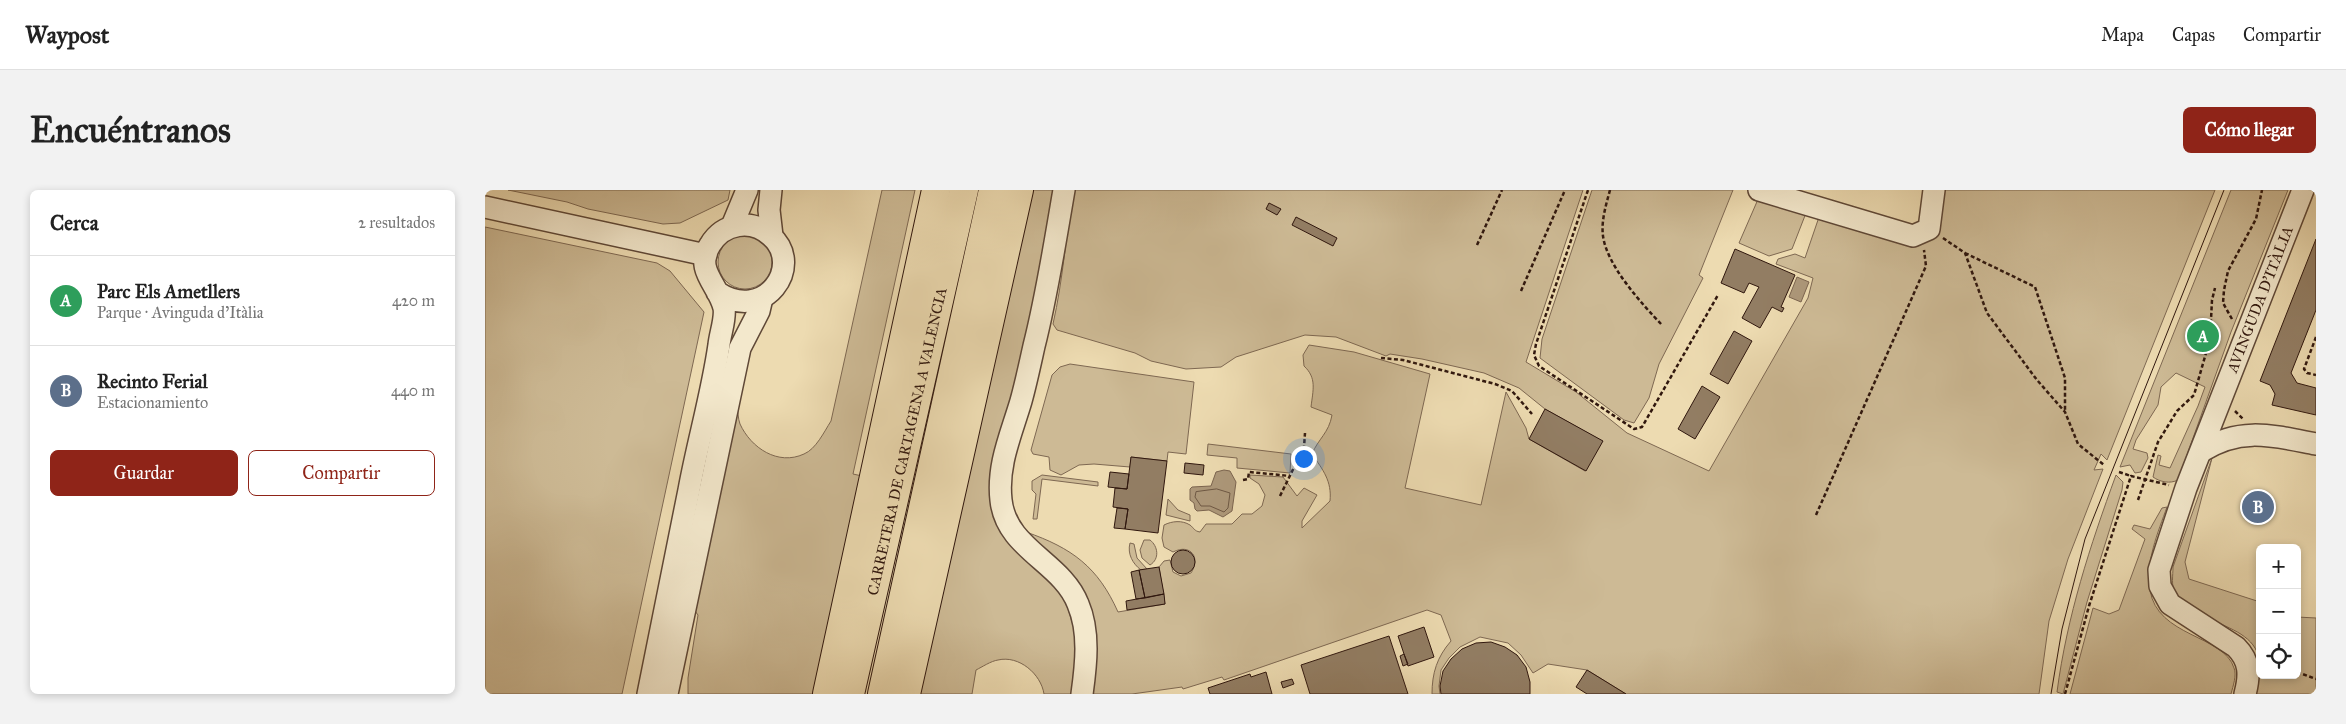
<!DOCTYPE html>
<html lang="es">
<head>
<meta charset="utf-8">
<style>
  body { margin:0; font-family:"IM FELL Great Primer",serif; background:#f2f2f2; color:#222 }
  .controls { position:absolute; right:15px; bottom:15px; display:grid; overflow:hidden; border-radius:8px; box-shadow:0 2px 8px #0003 }
  .controls button { width:45px; height:45px; display:grid; place-items:center; padding:0; border:0; border-bottom:1px solid #e0e0e0; background:#fff; color:#222; font:25px sans-serif }
  .you { position:absolute; left:818px; top:268px; width:18px; height:18px; margin:-12px; border:4px solid #fff; border-radius:50%; background:#1a73e8; box-shadow:0 0 0 8px #1a73e833 }
  .badge { display:grid; place-items:center; width:32px; height:32px; border-radius:50%; background:#8f2418; color:#fff; font-size:16px; font-weight:700 }
  .pin { position:absolute; translate:-50% -50%; border:2px solid #fff; box-shadow:0 1px 5px #0006 }
  .list { margin:0; padding:0; list-style:none }
  h2 { display:flex; justify-content:space-between; align-items:center; height:65px; margin:0; padding:0 20px; font-size:21px }
  h2 small { font-size:16px; font-weight:400; color:#767676 }
  .list li { display:grid; grid-template-columns:32px 1fr auto; gap:15px; align-items:center; box-sizing:border-box; height:90px; padding:0 20px; border-top:1px solid #e0e0e0 }
  .list b { display:block; font-size:19px; white-space:nowrap }
  .list p { margin:0; font-size:16px; white-space:nowrap; color:#767676 }
  .list em { font-size:16px; font-style:normal; color:#767676 }
  .actions { display:flex; gap:10px; padding:15px 20px }
  .actions a { flex:1; padding:11px 0; border:1px solid #8f2418; border-radius:8px; text-align:center; font-size:18px; color:#8f2418 }
  .actions .main { background:#8f2418; color:#fff }
  .icon { flex:none; width:28px; height:28px; fill:none; stroke:currentColor; stroke-width:2; stroke-linecap:round; stroke-linejoin:round }
  .map { position:relative; flex:none; width:1831px; height:504px; overflow:hidden; border-radius:8px }
  header { display:flex; align-items:center; gap:30px; box-sizing:border-box; height:70px; padding:0 25px; background:#fff; border-bottom:1px solid #e0e0e0 }
  header strong { font-size:24px }
  nav { display:flex; gap:28px; margin-inline-start:auto; font-size:18px }
  .intro { display:flex; align-items:center; justify-content:space-between; box-sizing:border-box; height:120px; padding:0 30px }
  h1 { margin:0; font-size:35px }
  .button { padding:12px 22px; border-radius:8px; background:#8f2418; color:#fff; font-size:18px; font-weight:700 }
  main { display:flex; gap:30px; padding:0 30px }
  aside { flex:1; background:#fff; border-radius:8px; box-shadow:0 2px 8px #0003 }
  .map>svg:first-child { display:block }
  .green { fill:#cdba95; stroke:#7e6852 }
  .water { fill:#ad987a; stroke:#7b644f }
  .lines { fill:none; stroke-linecap:round; stroke-linejoin:round }
  .shore { stroke:#6e5844; stroke-width:1 }
  .building { fill:#927d63; stroke:#30170e }
  .minor-casing { stroke:#5f4837; stroke-width:24 }
  .highway-casing { stroke:#30170e; stroke-width:30 }
  .path { stroke:#30170e; stroke-width:2.5; stroke-dasharray:4 2.5; stroke-linecap:butt }
  .minor { stroke:#f3e8cc; stroke-width:21 }
  .highway { stroke:#eddbb1; stroke-width:28 }
  .tram { stroke:#30170e; stroke-width:1 }
  .labels { text-anchor:middle; stroke-width:5; stroke-linejoin:round; paint-order:stroke }
  .street-label { font-size:15px; fill:#30170e; stroke:#f3e8cc }
</style>
</head>
<body>
<header>
<strong>Waypost</strong>
<nav><a>Mapa</a><a>Capas</a><a>Compartir</a></nav>
</header>
<div class="intro"><h1>Encuéntranos</h1><a class="button">Cómo llegar</a></div>
<main>
<aside>
<h2>Cerca<small>2 resultados</small></h2>
<ul class="list">
<li><span class="badge" style="background:#2e9e5b">A</span><div><b>Parc Els Ametllers</b><p>Parque · Avinguda d'Itàlia</p></div><em>420 m</em></li>
<li><span class="badge" style="background:#5c6f8a">B</span><div><b>Recinto Ferial</b><p>Estacionamiento</p></div><em>440 m</em></li>
</ul>
<div class="actions"><a class="main">Guardar</a><a>Compartir</a></div>
</aside>
<div class="map">
<svg width="1831" height="504" viewBox="0 0 1831 504">
  <rect width="100%" height="100%" fill="#eddbb1"/>
  <filter id="stains"><feTurbulence type="fractalNoise" baseFrequency=".004" numOctaves="4"/><feColorMatrix values="0 0 0 0 .2 0 0 0 0 .09 0 0 0 0 .02 0 0 0 .5 -.17"/></filter>
  <radialGradient id="worn" r=".72"><stop offset=".6" stop-color="#630" stop-opacity="0"/><stop offset="1" stop-color="#630" stop-opacity=".3"/></radialGradient>
  <path class="green" d="M 23,0 L 245,0 L 243,10 L 195,33 L 178,34 L 103,19 L 82,12 Z
    M 397,0 L 430,0 L 368,284 L 377,286 L 328,504 L 203,504 L 203,488 L 213,425 L 210,421 L 252,215 C 253,221 253,229 255,234 C 266,258 293,276 319,264 C 331,259 339,242 346,231 Z
    M 547,0 L 569,0 L 549,115 L 506,291 L 564,390 L 581,412 L 591,445 L 590,479 L 587,504 L 559,504 C 556,484 534,465 513,470 C 506,471 497,477 491,480 L 487,504 L 433,504 Z
    M 588,0 L 1098,0 L 1041,172 L 1091,202 L 1142,243 L 1224,281 L 1323,108 L 1328,88 L 1291,74 L 1293,69 L 1310,64 L 1320,68 L 1334,27 L 1433,52 L 1456,0 L 1730,0 L 1622,270 L 1616,264 L 1609,280 L 1618,279 L 1583,369 L 1564,431 L 1554,504 L 1141,504 L 1102,480 L 1063,474 L 1048,483 L 1036,465 L 1023,453 L 995,447 L 975,457 L 964,468 L 956,480 L 954,496 L 955,504 L 947,504 C 947,483 952,467 966,451 L 956,425 L 942,420 L 739,490 L 737,487 L 698,499 L 697,497 L 647,504 L 608,504 L 611,463 L 541,342 C 587,358 613,377 633,422 L 680,414 L 674,377 L 679,371 L 685,370 L 688,382 L 696,386 L 706,383 C 716,368 706,353 688,362 L 679,357 L 677,348 L 679,335 C 687,331 697,330 705,335 C 709,338 709,341 715,342 L 721,334 L 747,334 L 757,324 L 767,324 L 777,316 L 780,305 L 774,294 L 765,288 L 765,285 L 798,287 L 812,306 L 819,298 L 832,305 L 817,331 L 817,338 L 845,311 C 847,291 838,280 827,264 C 833,249 844,243 847,225 L 826,217 C 828,200 832,188 819,176 L 818,165 L 824,155 L 869,162 L 945,184 L 920,298 L 996,315 L 1021,202 L 1041,238 L 1044,249 L 1100,281 L 1117,251 L 1060,219 L 1034,198 L 999,183 L 937,169 L 905,164 L 901,166 L 851,147 L 820,145 L 751,167 L 736,177 L 701,179 L 666,171 L 650,163 L 572,140 L 568,134 C 578,90 581,45 588,0 Z
    M 1107,0 L 1248,0 L 1214,85 L 1218,88 L 1174,174 L 1164,208 L 1149,233 L 1139,230 L 1055,168 L 1057,149 Z
    M 1746,0 L 1803,0 L 1746,142 L 1693,290 C 1685,294 1675,292 1668,287 L 1673,265 L 1676,266 L 1674,275 L 1685,278 L 1713,216 L 1720,197 L 1691,183 L 1676,197 L 1673,215 L 1651,250 L 1648,259 L 1662,263 L 1663,268 L 1656,282 L 1650,283 L 1645,275 L 1635,277 Z
    M 1274,7 L 1321,23 L 1307,59 L 1284,66 L 1254,53 Z
    M 0,37 L 172,73 L 185,81 L 219,122 L 137,504 L 0,504 Z
    M233 72a27 27 0 1 1 54 0a27 27 0 1 1-54 0Z
    M 585,174 L 709,192 L 701,264 L 683,262 L 682,271 L 646,267 L 645,277 L 609,274 L 594,275 L 576,285 L 565,280 L 564,267 L 548,264 L 546,260 L 567,185 L 575,177 Z
    M 723,254 L 806,264 L 805,283 L 752,278 L 752,268 L 722,265 Z
    M 1727,268 L 1700,372 L 1704,389 L 1775,412 L 1775,485 L 1812,485 L 1812,427 L 1831,428 L 1831,504 L 1769,504 C 1798,428 1712,443 1690,403 C 1686,396 1688,385 1688,377 Z
    M 557,285 L 613,292 L 613,296 L 557,289 L 552,329 L 548,329 L 551,304 L 547,300 L 547,291 Z
    M 1631,285 L 1638,292 L 1637,300 L 1602,412 L 1578,504 L 1572,502 C 1582,426 1605,356 1631,285 Z
    M 683,309 L 693,320 L 705,325 L 705,331 L 681,325 Z
    M 1682,317 C 1673,342 1660,373 1665,400 C 1672,447 1739,445 1749,478 C 1752,485 1748,496 1746,504 L 1585,504 L 1608,418 L 1624,424 L 1634,420 L 1660,349 L 1647,339 L 1649,335 L 1665,339 L 1677,318 Z
    M 659,350 L 665,350 C 673,356 675,369 665,375 L 657,368 L 655,360 Z
    M 645,353 L 649,354 L 652,368 L 662,379 L 656,380 C 648,374 642,364 645,353 Z"/>
  <path class="water" d="M 1312,87 L 1324,92 L 1316,112 L 1304,107 Z
    M 739,280 L 745,281 L 751,292 L 747,321 L 738,327 L 724,320 L 712,321 L 710,319 L 709,313 L 705,310 L 705,299 L 707,297 L 726,296 L 731,282 Z"/>
  <g class="lines">
    <path class="shore" d="M 732,299 L 745,303 L 743,318 L 739,322 L 725,316 L 716,316 L 710,307 L 711,302 Z"/>
  </g>
  <path class="building" d="M 784,13 L 796,19 L 792,25 L 781,19 Z
    M 811,27 L 852,48 L 848,56 L 807,35 Z
    M 1831,49 L 1831,120 L 1806,183 L 1812,193 L 1831,198 L 1831,225 L 1787,215 L 1790,204 L 1785,195 L 1775,191 Z
    M 1250,59 L 1310,85 L 1296,117 L 1299,118 L 1297,122 L 1287,117 L 1275,138 L 1257,128 L 1274,97 L 1264,93 L 1259,103 L 1236,93 Z
    M 1249,141 L 1267,151 L 1243,194 L 1225,184 Z
    M 1217,196 L 1235,207 L 1210,249 L 1193,239 Z
    M 1060,219 L 1118,251 L 1101,281 L 1044,249 Z
    M 646,267 L 682,271 L 673,343 L 640,339 L 643,319 L 628,317 L 630,298 L 642,299 Z
    M 700,273 L 719,275 L 718,285 L 699,283 Z
    M 625,282 L 644,284 L 642,299 L 623,297 Z
    M 632,318 L 643,319 L 640,339 L 629,338 Z
    M686 372a12 12 0 1 1 24 0a12 12 0 1 1-24 0Z
    M 674,377 L 679,404 L 660,408 L 654,380 Z
    M 654,380 L 660,408 L 651,409 L 646,382 Z
    M 679,404 L 680,414 L 642,420 L 641,411 Z
    M 939,437 L 949,467 L 923,476 L 913,446 Z
    M 904,446 L 923,504 L 825,504 L 816,475 Z
    M 1006,452 L 1020,457 L 1032,465 L 1041,477 L 1045,492 L 1045,504 L 956,504 L 955,496 L 958,481 L 966,469 L 977,459 L 991,453 Z
    M 919,464 L 923,474 L 918,476 L 915,466 Z
    M 1102,480 L 1141,504 L 1102,504 L 1091,497 Z
    M 781,482 L 787,504 L 725,504 L 723,498 L 765,484 L 766,487 Z
    M 807,489 L 809,494 L 798,498 L 796,492 Z"/>
  <g class="lines">
    <g class="minor-casing">
      <g id="minor">
        <path d="M 286,0 L 284,20 L 287,46"/>
        <path d="M 579,0 C 570,52 562,105 549,156 C 545,174 541,193 536,211 C 526,245 512,275 516,310 C 521,359 577,372 593,414 C 605,442 601,475 597,504"/>
        <path d="M 1274,0 L 1428,46 L 1444,39 L 1449,0"/>
        <path d="M 0,17 L 221,65"/>
        <path d="M 247,36 L 262,0"/>
        <path d="M 1717,261 C 1756,236 1789,246 1831,254"/>
        <path d="M 163,504 C 177,436 190,368 204,300 C 213,251 227,204 234,155 C 235,144 241,128 239,118 C 234,95 209,80 225,55 C 238,33 267,28 286,46 C 320,76 279,134 232,102"/>
        <path d="M 182,504 L 255,158 L 274,121 L 277,108"/>
        <path id="s1" d="M 1760,504 C 1765,485 1765,471 1751,457 L 1685,414 L 1675,396 L 1674,380 L 1701,298 L 1818,0"/>
      </g>
    </g>
    <g class="highway-casing">
      <g id="highway">
        <path d="M 342,504 L 451,0"/>
        <path id="s2" d="M 365,504 L 479,0"/>
        <path d="M 397,504 L 508,0"/>
        <path d="M 421,504 L 534,0"/>
      </g>
    </g>
    <path class="path" d="M 1103,0 L 1051,154 L 1049,165 L 1054,176 L 1149,239 L 1157,237 L 1233,105
      M 1125,0 C 1121,15 1116,31 1118,46 C 1122,76 1157,114 1177,135
      M 1458,48 L 1480,63 L 1502,123 L 1552,190 L 1580,222 L 1593,254 L 1619,275
      M 992,55 L 1017,0
      M 1480,63 L 1550,97 L 1580,188 L 1580,222
      M 1036,101 L 1080,0
      M 1747,129 L 1738,113 L 1739,100 L 1743,81 L 1771,29 L 1777,0
      M 1831,147 L 1819,179 L 1822,183 L 1831,185
      M 896,168 L 918,170 L 1010,194 L 1027,201 L 1047,224
      M 1750,221 L 1758,229
      M 1634,282 L 1646,286
      M 758,290 L 763,289 L 764,282 L 805,286
      M 795,306 L 819,257 L 820,243
      M 1653,310 L 1673,252 L 1692,221 L 1709,205 L 1725,149 L 1727,110 L 1730,98
      M 1331,325 L 1441,76 L 1439,60
      M 1812,482 L 1831,489
      M 1580,504 L 1604,416 L 1646,286 L 1684,295"/>
    <use href="#minor" class="minor"/>
    <use href="#highway" class="highway"/>
    <path class="tram" d="M 1566,504 L 1577,439 L 1600,349 L 1739,0"/>
  </g>
  <g class="labels">
    <g class="street-label">
      <text dy="5" stroke="none"><textPath href="#s1" startOffset="455">AVINGUDA D'ITÀLIA</textPath></text>
      <text dy="5" stroke="none"><textPath href="#s2" startOffset="259">CARRETERA DE CARTAGENA A VALENCIA</textPath></text>
    </g>
  </g>
  <rect width="100%" height="100%" filter="url(#stains)"/>
  <rect width="100%" height="100%" fill="url(#worn)"/>
</svg>
<div class="controls">
<button>+</button>
<button>−</button>
<button><svg class="icon" aria-label="locate" viewBox="0 0 24 24"><circle cx="12" cy="12" r="6"/><path d="M12 2v4M12 18v4M2 12h4M18 12h4"/></svg></button>
</div>
<div class="you"></div>
<div class="pin badge" style="left:1718px;top:146px;background:#2e9e5b">A</div>
<div class="pin badge" style="left:1773px;top:317px;background:#5c6f8a">B</div>
</div>
</main>
</body>
</html>
